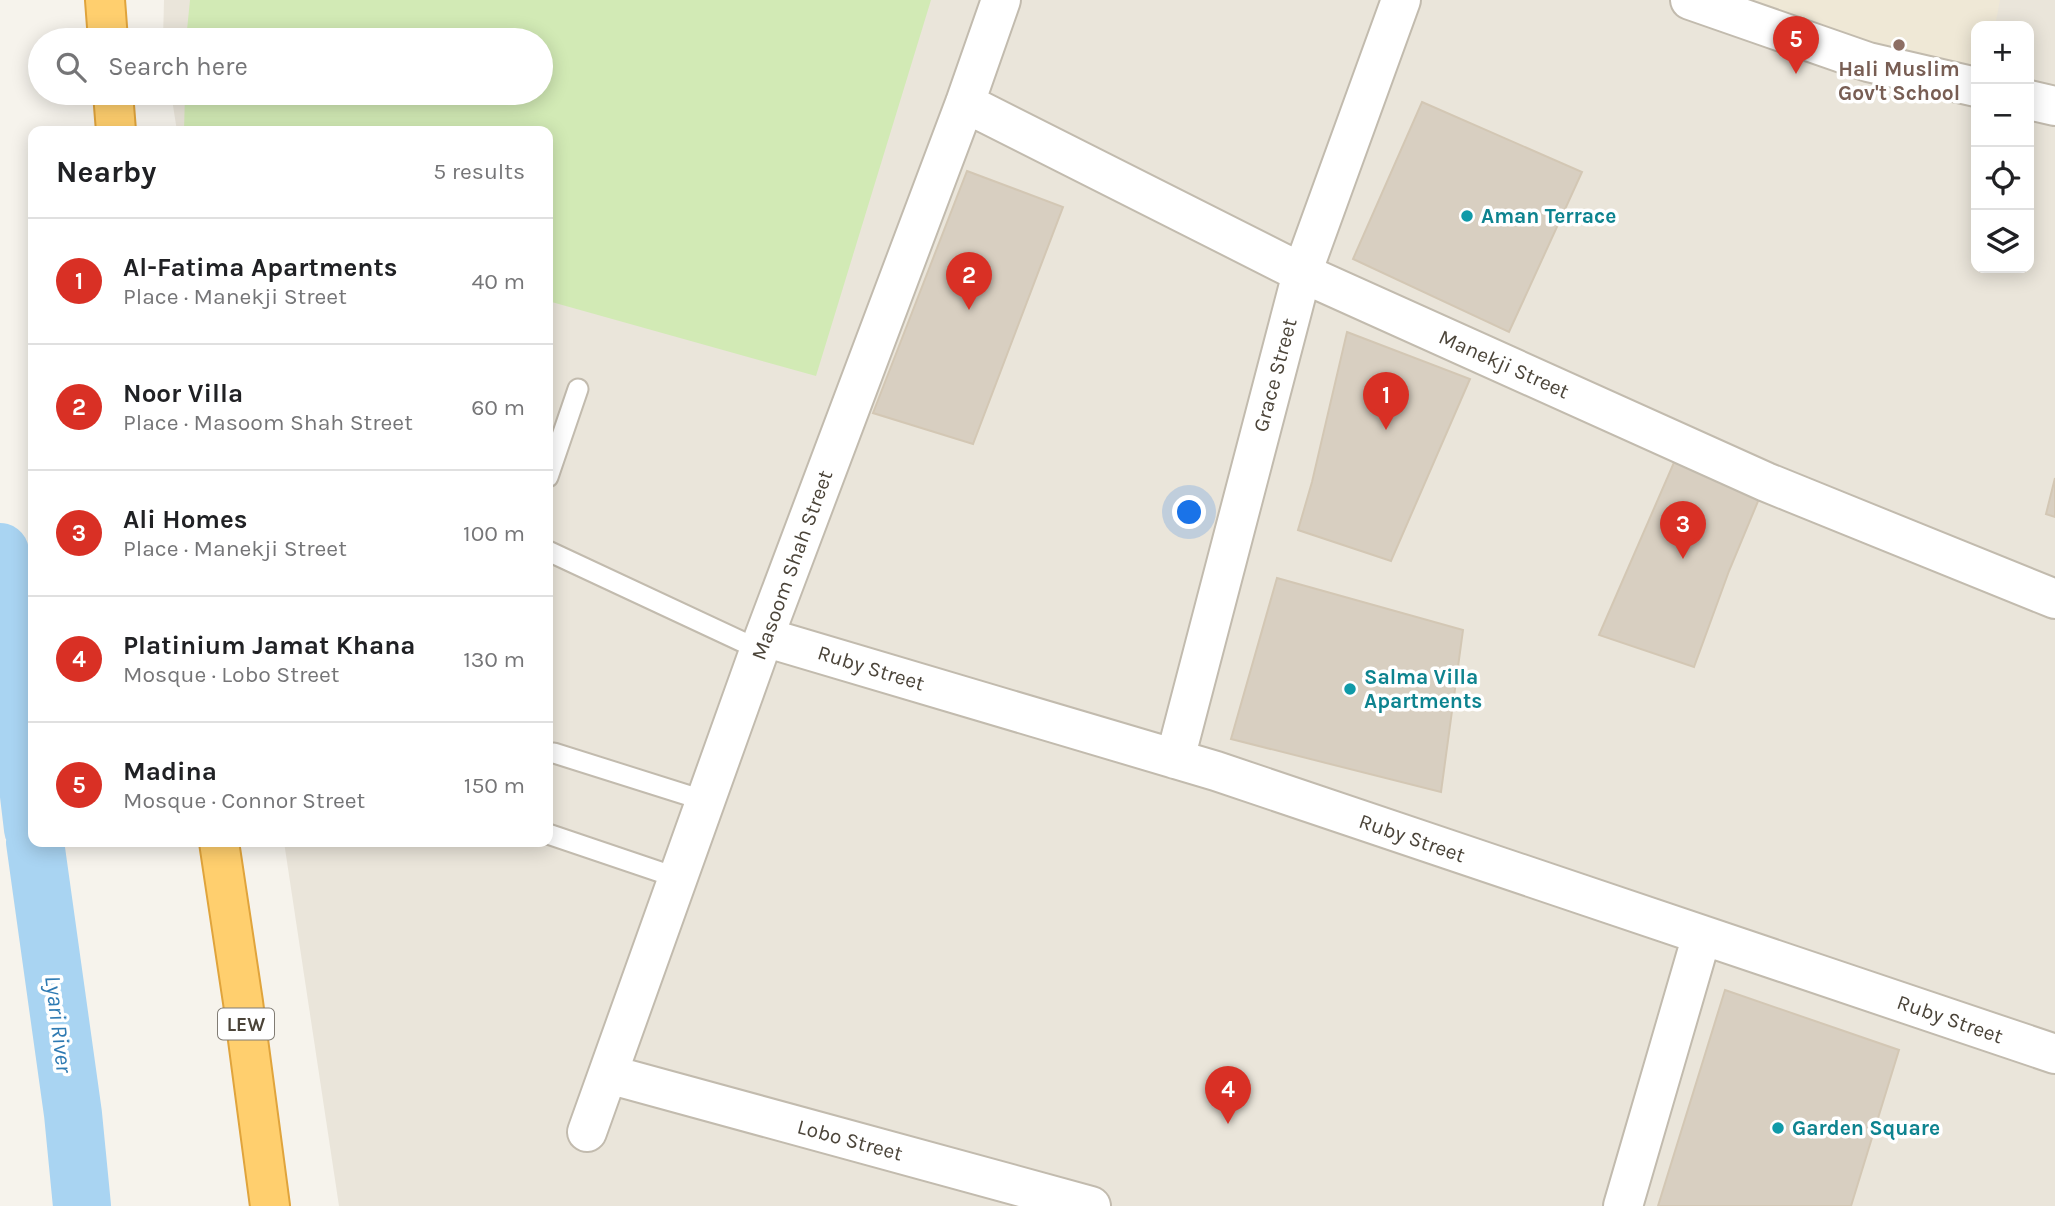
<!DOCTYPE html>
<html lang="en">
<head>
<meta charset="utf-8">
<style>
  body { margin:0; font-family:Karla,sans-serif; background:#f2f2f2; color:#202124 }
  .controls { position:absolute; right:21px; top:21px; display:grid; overflow:hidden; border-radius:14px; box-shadow:0 4px 18px #0003 }
  .controls button { width:63px; height:63px; display:grid; place-items:center; padding:0; border:0; border-bottom:2px solid #e0e0e0; background:#fff; color:#202124; font:35px sans-serif }
  .you { position:absolute; left:1190px; top:513px; width:24px; height:24px; margin:-18px; border:5px solid #fff; border-radius:50%; background:#1a73e8; box-shadow:0 0 0 10px #1a73e833 }
  .badge { display:grid; place-items:center; width:46px; height:46px; border-radius:50%; background:#d93025; color:#fff; font-size:23px; font-weight:700 }
  .pin { position:absolute; translate:-50% -58px; filter:drop-shadow(0 2px 4px #0008) }
  .pin::after { content:''; position:absolute; top:37px; width:24px; height:21px; background:inherit; clip-path:polygon(0 0,100% 0,50% 100%) }
  .list { margin:0; padding:0; list-style:none }
  h2 { display:flex; justify-content:space-between; align-items:center; height:91px; margin:0; padding:0 28px; font-size:30px }
  h2 small { font-size:23px; font-weight:400; color:#757577 }
  .list li { display:grid; grid-template-columns:46px 1fr auto; gap:21px; align-items:center; box-sizing:border-box; height:126px; padding:0 28px; border-top:2px solid #e0e0e0 }
  .list b { display:block; font-size:26px; white-space:nowrap }
  .list p { margin:0; font-size:23px; white-space:nowrap; color:#757577 }
  .list em { font-size:23px; font-style:normal; color:#757577 }
  .icon { flex:none; width:38px; height:38px; fill:none; stroke:currentColor; stroke-width:2; stroke-linecap:round; stroke-linejoin:round }
  .map { position:relative; flex:none; width:2055px; height:1206px; overflow:hidden }
  .search { position:absolute; background:#fff; box-shadow:0 4px 18px #0003; left:28px; top:28px; width:525px; height:77px; display:flex; align-items:center; gap:18px; box-sizing:border-box; padding:0 24px; border-radius:38px; color:#757577; font-size:26px }
  .panel { position:absolute; background:#fff; box-shadow:0 4px 18px #0003; left:28px; top:126px; width:525px; height:721px; border-radius:14px }
  .map>svg:first-child { display:block }
  .residential { fill:#eae5da; fill-rule:evenodd }
  .education { fill:#efe8d6 }
  .green { fill:#d2eab5 }
  .lines { fill:none; stroke-linecap:round; stroke-linejoin:round }
  .river { stroke:#a9d4f2; stroke-width:58 }
  .building { fill:#d8cfc1; stroke:#d3c7b4; stroke-width:2 }
  .lane-casing { stroke:#c2bbae; stroke-width:23 }
  .street-casing { stroke:#c2bbae; stroke-width:42 }
  .highway-casing { stroke:#e0a43c; stroke-width:42 }
  .lane { stroke:#fff; stroke-width:19 }
  .street { stroke:#fff; stroke-width:38 }
  .highway { stroke:#ffcf6e; stroke-width:38 }
  .education-dot { fill:#8d6e63; stroke:#fff; stroke-width:2.5 }
  .culture-dot { fill:#0f9aa8; stroke:#fff; stroke-width:2.5 }
  .labels { text-anchor:middle; stroke-width:7; stroke-linejoin:round; paint-order:stroke }
  .shield { fill:#fff; stroke:#817c74; stroke-width:2 }
  .shield-label { font-size:19px; font-weight:bold; fill:#4b4439 }
  .education-label { font-size:21px; font-weight:bold; fill:#785e54; stroke:#fff }
  .culture-label { font-size:21px; font-weight:bold; fill:#0d838f; stroke:#fff; text-anchor:start }
  .street-label { font-size:21px; fill:#4b4439; stroke:#fff }
  .water-label { font-size:23px; font-style:italic; fill:#2e7ab2; stroke:#fff }
</style>
</head>
<body>
<div class="map">
<svg width="2055" height="1206" viewBox="0 0 2055 1206">
  <rect width="100%" height="100%" fill="#f6f3ec"/>
  <path class="residential" d="M 164,0 L 2055,0 L 2055,1206 L 339,1206 L 284,842 L 548,842 L 548,131 L 177,131 L 171,93 L 541,93 L 541,40 L 163,40 ZM 1976,26 L 2029,26 L 2029,268 L 1976,268 Z"/>
  <path class="education" d="M 1692,0 L 2000,0 L 1995,26 L 1976,26 L 1976,87 Z"/>
  <path class="green" d="M 190,0 L 931,0 L 816,376 L 548,301 L 548,131 L 184,131 L 185,93 L 541,93 L 541,40 L 186,40 Z"/>
  <g class="lines">
    <path class="river" d="M 0,552 L 33,829
      M 35,842 L 73,1114 L 82,1206"/>
  </g>
  <path class="building" d="M 1422,102 L 1582,172 L 1509,332 L 1353,259 Z
    M 967,171 L 1063,207 L 973,444 L 873,413 Z
    M 1347,332 L 1470,379 L 1391,561 L 1298,530 L 1312,482 Z
    M 1682,444 L 1766,482 L 1729,571 L 1694,667 L 1599,635 Z
    M 2055,478 L 2055,517 L 2046,514 Z
    M 1277,578 L 1463,630 L 1441,792 L 1231,739 Z
    M 1725,990 L 1899,1050 L 1851,1206 L 1658,1206 Z"/>
  <g class="lines">
    <g class="lane-casing">
      <path id="lane" d="M 548,477 L 578,389
        M 548,551 L 760,650
        M 554,753 L 706,801
        M 548,834 L 678,878"/>
    </g>
    <g class="street-casing">
      <path id="street" d="M 1690,0 L 1868,62 L 1976,87
        M 2029,100 L 2055,106
        M 965,103 L 1302,273 L 1766,482 L 2055,599
        M 764,637 L 1216,771 L 2055,1054
        M 1175,759 L 1302,273 L 1401,0
        M 608,1074 L 1091,1206
        M 587,1132 L 764,637 L 965,103 L 1001,0
        M 1623,1206 L 1702,935"/>
    </g>
    <g class="highway-casing">
      <path id="highway" d="M 105,0 L 108,40
        M 113,93 L 116,131
        M 219,842 L 243,1002 L 270,1206"/>
    </g>
    <use href="#lane" class="lane"/>
    <use href="#street" class="street"/>
    <use href="#highway" class="highway"/>
  </g>
  <circle class="education-dot" cx="1899" cy="45" r="7"/>
  <g class="culture-dot">
    <circle cx="1467" cy="216" r="7"/>
    <circle cx="1350" cy="689" r="7"/>
    <circle cx="1778" cy="1128" r="7"/>
  </g>
  <g class="labels">
    <rect class="shield" x="218" y="1008.5" width="56" height="31" rx="5"/>
    <g class="shield-label">
      <text x="246" y="1031">LEW</text>
    </g>
    <g class="education-label">
      <text x="1899" y="76">Hali Muslim<tspan x="1899" dy="24">Gov't School</tspan></text>
    </g>
    <g class="culture-label">
      <text x="1481" y="223">Aman Terrace</text>
      <text x="1364" y="684">Salma Villa<tspan x="1364" dy="24">Apartments</tspan></text>
      <text x="1792" y="1135">Garden Square</text>
    </g>
    <g class="street-label">
      <text transform="translate(1504 364) rotate(24)" y="7">Manekji Street</text>
      <text transform="translate(1275 375) rotate(-75)" y="7">Grace Street</text>
      <text transform="translate(792 565) rotate(-70)" y="7">Masoom Shah Street</text>
      <text transform="translate(871 668) rotate(17)" y="7">Ruby Street</text>
      <text transform="translate(1412 838) rotate(19)" y="7">Ruby Street</text>
      <text transform="translate(1950 1019) rotate(19)" y="7">Ruby Street</text>
      <text transform="translate(850 1140) rotate(15)" y="7">Lobo Street</text>
    </g>
    <g class="water-label">
      <text transform="translate(59 1024) rotate(83)" y="8">Lyari River</text>
    </g>
  </g>
</svg>
<div class="controls">
<button>+</button>
<button>−</button>
<button><svg class="icon" aria-label="locate" viewBox="0 0 24 24"><circle cx="12" cy="12" r="6"/><path d="M12 2v4M12 18v4M2 12h4M18 12h4"/></svg></button>
<button><svg class="icon" aria-label="layers" viewBox="0 0 24 24"><path d="M12 4l9 5-9 5-9-5zM3 14l9 5 9-5"/></svg></button>
</div>
<div class="you"></div>
<div class="pin badge" style="left:1386px;top:430px">1</div>
<div class="pin badge" style="left:969px;top:310px">2</div>
<div class="pin badge" style="left:1683px;top:559px">3</div>
<div class="pin badge" style="left:1228px;top:1124px">4</div>
<div class="pin badge" style="left:1796px;top:74px">5</div>
<div class="search"><svg class="icon" aria-label="search" viewBox="0 0 24 24"><circle cx="10" cy="10" r="6"/><path d="M15 15l6 6"/></svg>Search here</div>
<section class="panel">
<h2>Nearby<small>5 results</small></h2>
<ul class="list">
<li><span class="badge">1</span><div><b>Al-Fatima Apartments</b><p>Place · Manekji Street</p></div><em>40 m</em></li>
<li><span class="badge">2</span><div><b>Noor Villa</b><p>Place · Masoom Shah Street</p></div><em>60 m</em></li>
<li><span class="badge">3</span><div><b>Ali Homes</b><p>Place · Manekji Street</p></div><em>100 m</em></li>
<li><span class="badge">4</span><div><b>Platinium Jamat Khana</b><p>Mosque · Lobo Street</p></div><em>130 m</em></li>
<li><span class="badge">5</span><div><b>Madina</b><p>Mosque · Connor Street</p></div><em>150 m</em></li>
</ul>
</section>
</div>
</body>
</html>
